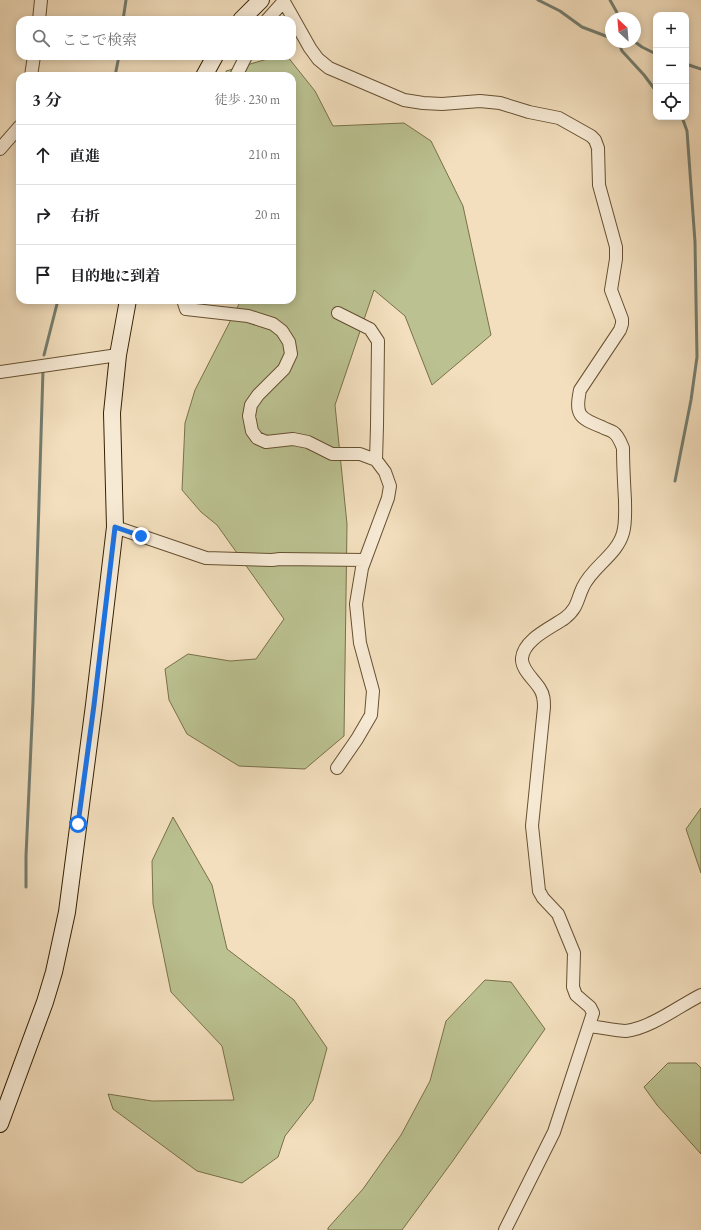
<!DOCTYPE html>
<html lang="ja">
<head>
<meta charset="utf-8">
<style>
  body { margin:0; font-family:"EB Garamond","Noto Serif JP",serif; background:#f6f6f6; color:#202124 }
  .controls { position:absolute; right:12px; top:12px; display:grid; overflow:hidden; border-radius:8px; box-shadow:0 2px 10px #0003 }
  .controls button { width:36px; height:36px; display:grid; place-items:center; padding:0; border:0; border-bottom:1px solid #e0e0e0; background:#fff; color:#202124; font:20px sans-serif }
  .compass { position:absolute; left:605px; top:12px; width:36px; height:36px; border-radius:50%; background:#fff; box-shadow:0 2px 10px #0003; rotate:334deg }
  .stop { position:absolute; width:12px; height:12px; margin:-9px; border:3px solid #1a73e8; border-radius:50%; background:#fff }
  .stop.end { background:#1a73e8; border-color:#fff; box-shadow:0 1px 4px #0008 }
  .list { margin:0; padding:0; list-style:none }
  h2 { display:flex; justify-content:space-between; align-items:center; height:52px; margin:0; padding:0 16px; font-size:17px }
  h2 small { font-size:13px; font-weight:400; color:#757577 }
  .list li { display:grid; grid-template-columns:26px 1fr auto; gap:12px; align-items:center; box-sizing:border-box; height:60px; padding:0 16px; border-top:1px solid #e0e0e0 }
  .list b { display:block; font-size:15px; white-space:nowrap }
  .list em { font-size:13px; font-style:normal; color:#757577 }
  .icon { flex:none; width:22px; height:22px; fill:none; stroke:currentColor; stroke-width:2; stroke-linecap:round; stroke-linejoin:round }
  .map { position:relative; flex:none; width:701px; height:1230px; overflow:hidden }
  .search { position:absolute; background:#fff; box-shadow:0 2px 10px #0003; left:16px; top:16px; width:280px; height:44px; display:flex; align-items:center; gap:10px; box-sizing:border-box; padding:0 14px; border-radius:12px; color:#757577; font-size:15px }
  .panel { position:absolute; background:#fff; box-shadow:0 2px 10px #0003; left:16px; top:72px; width:280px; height:232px; border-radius:12px }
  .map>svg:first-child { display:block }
  .green { fill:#bbc191; stroke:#797148 }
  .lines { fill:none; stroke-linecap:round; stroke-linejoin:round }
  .stream { stroke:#747d6f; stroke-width:3 }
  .street-casing { stroke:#665030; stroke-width:14 }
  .secondary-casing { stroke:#372100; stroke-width:18 }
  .street { stroke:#f7ead5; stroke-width:12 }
  .secondary { stroke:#f7ead5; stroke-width:16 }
  .route { stroke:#1a73e8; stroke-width:5 }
</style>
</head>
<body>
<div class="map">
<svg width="701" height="1230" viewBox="0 0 701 1230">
  <rect width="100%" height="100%" fill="#f3dfbe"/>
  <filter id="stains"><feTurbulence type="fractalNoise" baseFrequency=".005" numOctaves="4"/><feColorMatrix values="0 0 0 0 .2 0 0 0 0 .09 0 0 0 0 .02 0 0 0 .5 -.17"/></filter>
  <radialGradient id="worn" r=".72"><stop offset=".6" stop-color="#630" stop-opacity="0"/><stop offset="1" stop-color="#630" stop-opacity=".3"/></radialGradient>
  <path class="green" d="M 278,56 L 287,56 L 315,91 L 333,126 L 404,123 L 431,141 L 463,206 L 491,335 L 432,385 L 405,316 L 374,290 L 335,405 L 347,524 L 344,736 L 305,769 L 239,766 L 187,734 L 169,700 L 165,669 L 188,654 L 230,661 L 256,659 L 284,619 L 217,525 L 201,512 L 182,490 L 185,423 L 195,390 L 241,300 L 292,300 L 292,76 L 227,76 L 226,71 Z
    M 701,808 L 701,873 L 686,829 Z
    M 173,817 L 212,885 L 227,949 L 294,1000 L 327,1048 L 313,1100 L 285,1136 L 278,1157 L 242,1183 L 197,1171 L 113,1109 L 108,1094 L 152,1101 L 234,1100 L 222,1046 L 171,992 L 153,904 L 152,861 Z
    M 485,980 L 511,982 L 545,1029 L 452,1162 L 402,1230 L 328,1230 L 328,1228 L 363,1189 L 401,1135 L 430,1081 L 446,1021 Z
    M 668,1063 L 696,1063 L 701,1068 L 701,1154 L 657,1105 L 644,1087 Z"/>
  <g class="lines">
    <path class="stream" d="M 538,0 L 560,11 L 582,27 L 611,38
      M 610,0 L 620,18
      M 123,20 L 126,0
      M 618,42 L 622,51 L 644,75 L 656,91
      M 635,42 L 642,47 L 656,54
      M 686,64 L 701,69
      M 115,76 L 119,56
      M 44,355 L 58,300
      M 675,481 L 691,400 L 697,357 L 695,242 L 687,131 L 682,117
      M 26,887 L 26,856 L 33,701 L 43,370"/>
    <g class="street-casing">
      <path id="street" d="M 283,0 L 310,48 L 318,59 L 329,68 L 404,100 L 423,103 L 442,104 L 480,101 L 500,103 L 529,112 L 559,118 L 591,136 L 595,140 L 598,148 L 599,185 L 616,247 L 616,259 L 611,290 L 622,319 L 622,324 L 620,330 L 580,390 C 575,415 579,418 602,427 C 605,429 610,430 613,432 C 618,435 621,443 623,448 C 623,465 624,483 625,500 C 625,511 626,523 623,533 C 617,555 592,567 583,587 C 577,599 578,608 565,618 C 551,628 524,639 522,658 C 521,670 535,680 540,689 C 544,695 544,701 544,707 L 532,826 L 539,891 L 543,898 L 558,914 L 574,953 L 573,987 L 576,995 L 590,1007 L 593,1013 L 554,1132 L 505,1230
        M 39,20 L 41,0
        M 267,20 L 284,1
        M 31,76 L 34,56
        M 236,76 L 246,56
        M 0,149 L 20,126
        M 184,300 L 184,303 L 186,309 L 248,316 L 273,324 L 282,331 L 289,342 L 291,354 L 284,369 L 258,395 L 251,405 L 249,416 L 252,431 L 257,438 L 266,442 L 293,439 L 308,442 L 332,454 L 360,454 L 376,460 L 385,472 L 390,486 L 388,498 L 362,568 L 356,604 L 360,643 L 373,691 L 371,715 L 357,739 L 337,768
        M 338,313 L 370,329 L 378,341 L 377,426 L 376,460
        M 0,372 L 118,355
        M 115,527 L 206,558 L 272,560 L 280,559 L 365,560
        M 589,1026 C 599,1027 617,1031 626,1031 C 651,1028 679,1006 701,995"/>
    </g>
    <g class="secondary-casing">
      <path id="secondary" d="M 241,20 L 261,0
        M 204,76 L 215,56
        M 0,1124 L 45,1002 L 54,972 L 67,912 L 94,705 L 115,527 L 112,413 L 118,355 L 128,300"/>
    </g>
    <use href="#street" class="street"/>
    <use href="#secondary" class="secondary"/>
  </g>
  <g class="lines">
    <path class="route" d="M 78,824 L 94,705 L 115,527 L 141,536"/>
  </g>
  <rect width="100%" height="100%" filter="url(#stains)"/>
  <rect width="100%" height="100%" fill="url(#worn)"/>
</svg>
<div class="controls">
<button>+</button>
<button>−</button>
<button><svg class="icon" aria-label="locate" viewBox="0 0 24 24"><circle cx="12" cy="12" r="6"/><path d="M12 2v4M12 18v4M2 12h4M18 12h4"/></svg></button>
</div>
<svg class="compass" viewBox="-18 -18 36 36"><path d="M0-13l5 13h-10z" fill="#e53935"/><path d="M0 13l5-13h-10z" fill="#757577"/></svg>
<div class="stop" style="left:78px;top:824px"></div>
<div class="stop end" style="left:141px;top:536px"></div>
<div class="search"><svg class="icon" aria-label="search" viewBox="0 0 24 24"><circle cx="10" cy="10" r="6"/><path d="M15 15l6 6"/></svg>ここで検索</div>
<section class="panel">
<h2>3 分<small>徒歩 · 230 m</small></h2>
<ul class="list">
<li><svg class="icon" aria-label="ahead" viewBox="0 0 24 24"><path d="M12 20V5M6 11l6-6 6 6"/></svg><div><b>直進</b></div><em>210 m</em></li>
<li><svg class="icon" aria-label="right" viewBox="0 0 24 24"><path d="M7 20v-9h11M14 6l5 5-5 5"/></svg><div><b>右折</b></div><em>20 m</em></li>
<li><svg class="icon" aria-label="arrive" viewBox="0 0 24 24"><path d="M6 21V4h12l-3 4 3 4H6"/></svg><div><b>目的地に到着</b></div></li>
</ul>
</section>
</div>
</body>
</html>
